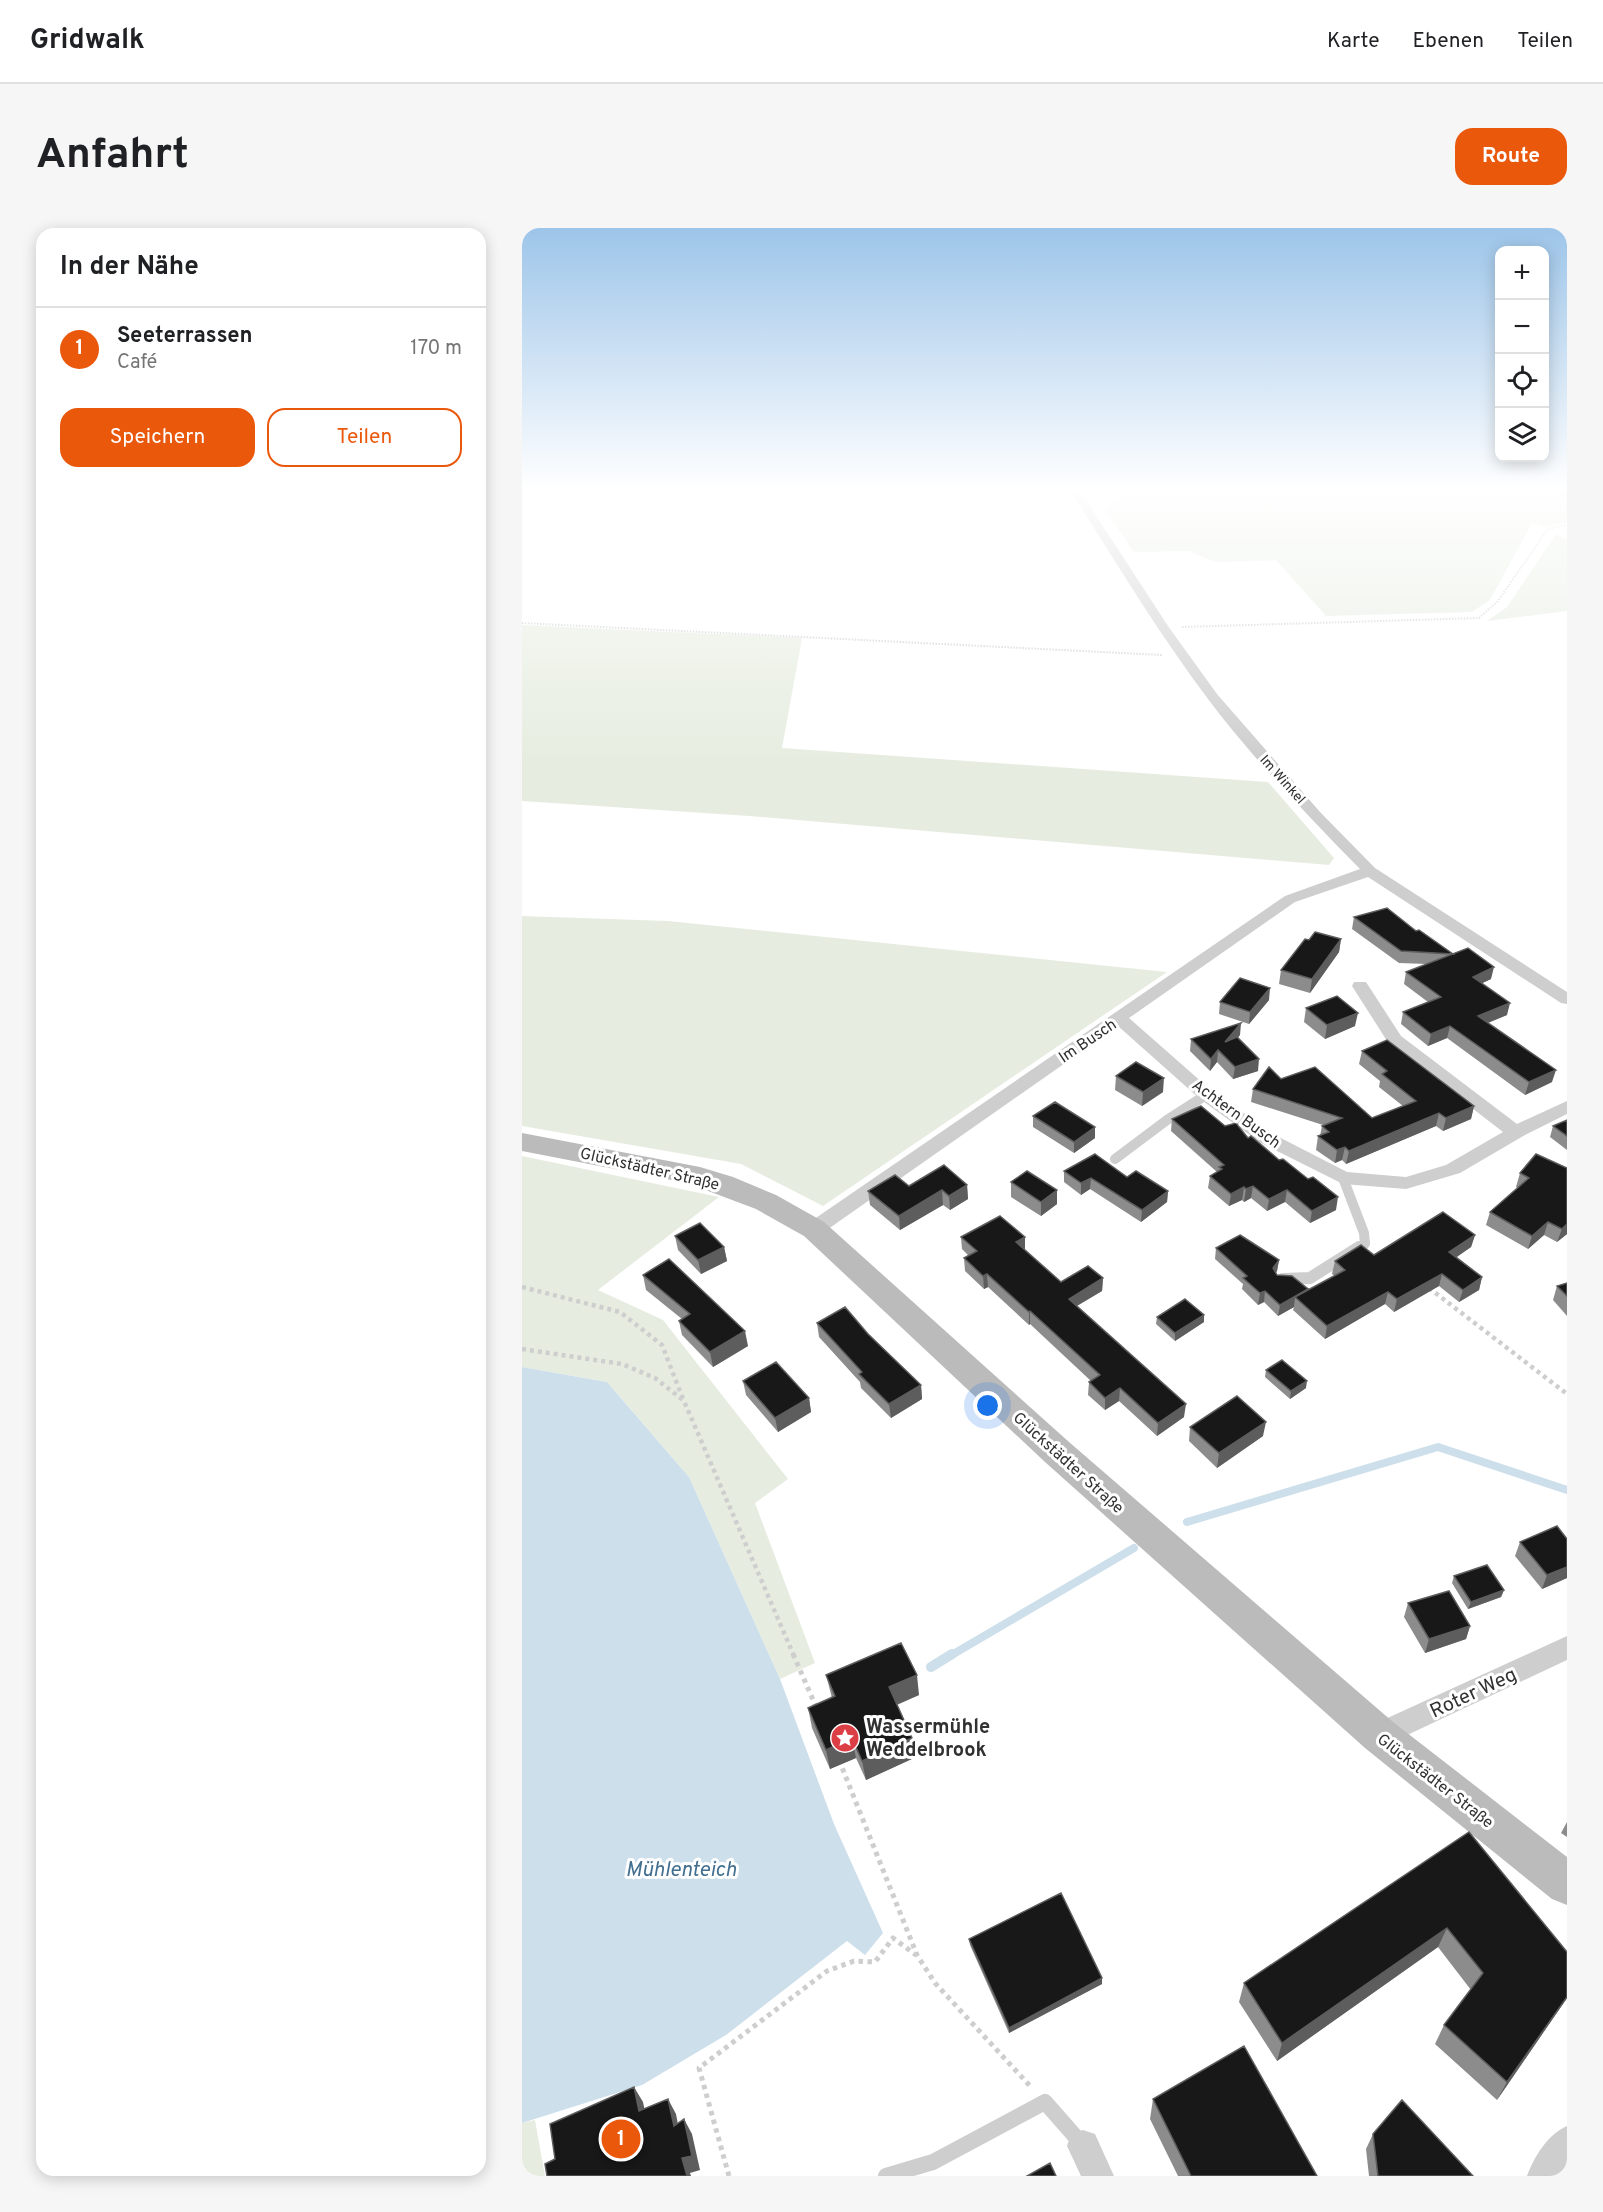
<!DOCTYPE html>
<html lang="de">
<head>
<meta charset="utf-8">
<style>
  body { margin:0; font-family:Overpass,sans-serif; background:#f6f6f6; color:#202124 }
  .controls { position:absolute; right:18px; top:18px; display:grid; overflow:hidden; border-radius:12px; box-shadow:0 3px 15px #0003 }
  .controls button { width:54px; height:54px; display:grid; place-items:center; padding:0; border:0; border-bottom:2px solid #e0e0e0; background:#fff; color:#202124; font:30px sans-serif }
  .you { position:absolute; left:466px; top:1178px; width:21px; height:21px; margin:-15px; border:4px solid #fff; border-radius:50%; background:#1a73e8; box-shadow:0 0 0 9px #1a73e833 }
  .badge { display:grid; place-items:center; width:39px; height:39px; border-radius:50%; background:#ea580c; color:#fff; font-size:20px; font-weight:700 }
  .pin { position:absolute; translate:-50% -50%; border:3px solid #fff; box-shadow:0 2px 6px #0006 }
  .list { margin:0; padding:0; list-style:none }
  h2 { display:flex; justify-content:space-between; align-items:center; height:78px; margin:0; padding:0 24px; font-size:26px }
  h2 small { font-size:20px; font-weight:400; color:#757577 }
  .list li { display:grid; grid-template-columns:39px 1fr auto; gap:18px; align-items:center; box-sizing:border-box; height:84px; padding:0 24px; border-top:2px solid #e0e0e0 }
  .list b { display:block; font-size:22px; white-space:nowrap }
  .list p { margin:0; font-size:20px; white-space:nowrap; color:#757577 }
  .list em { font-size:20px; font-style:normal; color:#757577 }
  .actions { display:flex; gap:12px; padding:18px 24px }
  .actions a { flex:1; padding:14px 0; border:2px solid #ea580c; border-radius:18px; text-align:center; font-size:21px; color:#ea580c }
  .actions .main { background:#ea580c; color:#fff }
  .icon { flex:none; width:33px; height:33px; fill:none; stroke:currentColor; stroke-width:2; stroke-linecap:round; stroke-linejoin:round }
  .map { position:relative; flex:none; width:1045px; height:1948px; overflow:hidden; border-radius:18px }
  header { display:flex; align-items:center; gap:36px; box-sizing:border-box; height:84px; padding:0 30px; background:#fff; border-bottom:2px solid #e0e0e0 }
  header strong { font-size:28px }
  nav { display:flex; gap:33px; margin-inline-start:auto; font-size:21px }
  .intro { display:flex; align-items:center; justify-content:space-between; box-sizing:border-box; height:144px; padding:0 36px }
  h1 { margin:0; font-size:42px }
  .button { padding:15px 27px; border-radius:18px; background:#ea580c; color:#fff; font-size:21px; font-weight:700 }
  main { display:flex; gap:36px; padding:0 36px }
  aside { flex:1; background:#fff; border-radius:18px; box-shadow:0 3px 15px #0003 }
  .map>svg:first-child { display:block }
  .green { fill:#e6ede0 }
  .water { fill:#cddfeb }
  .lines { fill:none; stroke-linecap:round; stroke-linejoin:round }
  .stream-far1 { stroke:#cddfeb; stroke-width:8 }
  .stream { stroke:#cddfeb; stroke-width:10 }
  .path-far2 { stroke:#cecece; stroke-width:2; stroke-dasharray:1.5 1.5; stroke-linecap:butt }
  .path-far1 { stroke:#cecece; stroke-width:4.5; stroke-dasharray:4 4; stroke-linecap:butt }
  .path { stroke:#cecece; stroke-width:5; stroke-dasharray:4.5 4.5; stroke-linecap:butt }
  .lane-far2 { stroke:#cecece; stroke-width:10 }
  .lane-far1 { stroke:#cecece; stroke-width:12 }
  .lane { stroke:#cecece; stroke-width:16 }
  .street { fill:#cecece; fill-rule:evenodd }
  .secondary { fill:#bbb; fill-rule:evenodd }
  .wall { fill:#8c8c8c }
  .shaded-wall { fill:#5d5d5d }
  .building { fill:#181818; stroke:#5d5d5d; stroke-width:1.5 }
  .labels { text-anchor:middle; stroke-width:6; stroke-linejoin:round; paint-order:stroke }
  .far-street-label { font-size:14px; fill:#313131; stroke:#fff }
  .street-label { font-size:16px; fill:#313131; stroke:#fff }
  .near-street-label { font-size:20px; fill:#313131; stroke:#fff }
  .near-poi-label { font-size:20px; font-weight:bold; fill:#313131; stroke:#fff; text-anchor:start }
  .near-water-label { font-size:21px; font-style:italic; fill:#426f8f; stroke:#fff }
</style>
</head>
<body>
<header>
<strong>Gridwalk</strong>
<nav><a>Karte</a><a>Ebenen</a><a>Teilen</a></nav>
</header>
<div class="intro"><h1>Anfahrt</h1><a class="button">Route</a></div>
<main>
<aside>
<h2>In der Nähe<small></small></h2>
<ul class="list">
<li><span class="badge">1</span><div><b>Seeterrassen</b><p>Café</p></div><em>170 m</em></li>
</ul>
<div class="actions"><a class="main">Speichern</a><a>Teilen</a></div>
</aside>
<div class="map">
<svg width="1045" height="1948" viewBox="0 0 1045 1948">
  <rect width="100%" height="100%" fill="#fff"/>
  <path class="green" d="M 619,259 L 1033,259 L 1045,272 L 1045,294 L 1023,299 L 1010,295 L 968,372 L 950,384 L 804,388 L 754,332 L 693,334 L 667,323 L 612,324 L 582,281 Z
    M 1034,306 L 1045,312 L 1045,383 L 965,393 L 985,379 Z
    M 0,397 L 280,410 L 260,520 L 746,554 L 812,630 L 807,637 L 227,588 L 0,573 Z
    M 0,688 L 146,693 L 645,744 L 301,978 L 219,936 L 0,898 Z
    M 0,928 L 197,969 L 76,1062 L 141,1092 L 266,1251 L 233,1275 L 293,1435 L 258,1451 L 167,1249 L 85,1154 L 0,1139 Z
    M 13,1892 L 23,1948 L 0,1948 L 0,1895 Z"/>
  <path class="water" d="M 0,1139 L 85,1154 L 167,1249 L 258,1451 L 312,1596 L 361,1705 L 343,1727 L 325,1713 L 204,1807 L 120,1857 L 0,1895 Z"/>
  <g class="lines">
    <path class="stream-far1" d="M 665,1294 L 916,1219 L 1045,1262
      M 428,1428 L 612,1320"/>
    <path class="stream" d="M 409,1439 L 430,1426"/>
    <path class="path-far2" d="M 0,395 L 640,427
      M 660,399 L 957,390 L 975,374 L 1026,301 L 1045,297"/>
    <path class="path-far1" d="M 0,1059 L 98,1084 L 140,1117 L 161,1171
      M 907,1060 L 1045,1166
      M 0,1121 L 100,1136 L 133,1150 L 162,1173 L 272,1428"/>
    <path class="path" d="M 271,1426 L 295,1481
      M 317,1532 L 395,1727 L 413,1755 L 509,1859
      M 207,1948 L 177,1840 L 305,1743 L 332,1733 L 353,1734 L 371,1710 L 394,1727"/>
    <path class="lane-far2" d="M 593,931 L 645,892 L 684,867
      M 821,950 L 842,1005 L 843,1016 L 835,1021"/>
    <path class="lane-far1" d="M 761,1051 L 788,1050 L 837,1019"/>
    <path class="lane" d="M 364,1948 L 411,1934 L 523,1874 L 559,1915"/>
    <path class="street" d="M 543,259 L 554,259 L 560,266 L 646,398 L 695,466 L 798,584 L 853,640 L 1045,764 L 1045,776 L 1039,775 L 846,649 L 773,674 L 607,790 L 690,863 L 753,907 L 825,944 L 884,949 L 924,937 L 981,904 L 867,816 L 830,758 L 832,754 L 844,754 L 879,808 L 995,896 L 1045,873 L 1045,886 L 1003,907 L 938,945 L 884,961 L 821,956 L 739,915 L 678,871 L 596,798 L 299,1006 L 292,1008 L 285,1006 L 282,1001 L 285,996 L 763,668 L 838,641 C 785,587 732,532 686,471 C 638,407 596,338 553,270 Z
      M 1045,1408 L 1045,1432 L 866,1516 L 857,1520 L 848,1516 L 844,1507 L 848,1498 Z
      M 1045,1898 L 1045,1942 L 1041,1948 L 1005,1948 C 1012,1929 1026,1906 1045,1898 Z
      M 561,1902 L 573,1906 L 592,1948 L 559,1948 L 545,1918 L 549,1906 Z"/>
    <path class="secondary" d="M 1031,259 L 1045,259 L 1045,270 L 1040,269 Z
      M 0,905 L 178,939 L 211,949 L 254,967 L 302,994 L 547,1214 L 871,1494 L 1045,1629 L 1045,1677 L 1030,1671 L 843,1520 L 523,1234 L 282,1008 L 234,981 L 165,955 L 0,923 Z"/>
  </g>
  <path class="wall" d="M 832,689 L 894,703 L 931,726 L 969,751 L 960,755 L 985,787 L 966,795 L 1030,854 L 1003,867 L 925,810 L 906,818 L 879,796 L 881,784 L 906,774 L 882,756 L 884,744 L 905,736 L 877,735 L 830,701 Z
    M 819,711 L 817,724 L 788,765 L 757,756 L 759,742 L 787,712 Z
    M 747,772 L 727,796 L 697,786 L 698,774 Z
    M 784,780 L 833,798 L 803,811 L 782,794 Z
    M 718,807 L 716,809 L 736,843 L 711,851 L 695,834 L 688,843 L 668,823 L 669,811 Z
    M 840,823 L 952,878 L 949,891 L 921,903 L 914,898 L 824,936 L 820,932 L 813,935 L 794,922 L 796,908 L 798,908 L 800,898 L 801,897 L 729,874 L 731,861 L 759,851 L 850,890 L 881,878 L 857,859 L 858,853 L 837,836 Z
    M 594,848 L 641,864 L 620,878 L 593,862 Z
    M 511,888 L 573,899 L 573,910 L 552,925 L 511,899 Z
    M 650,891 L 703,898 L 726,910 L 814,982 L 788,995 L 763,974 L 745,983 L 729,970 L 722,974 L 720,972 L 707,978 L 686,960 L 688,948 L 695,944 L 649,903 Z
    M 1045,892 L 1045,922 L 1028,909 L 1031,898 Z
    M 1045,940 L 1045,1006 L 1035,1014 L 1022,1007 L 1006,1021 L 964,997 L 968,984 L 996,960 L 994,959 L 998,945 Z
    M 542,943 L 605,949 L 646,963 L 645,974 L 619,994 L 568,961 L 559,967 L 542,954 Z
    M 489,954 L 535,976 L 519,988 L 489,969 Z
    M 445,957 L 446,971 L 428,982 L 421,977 L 378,1002 L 348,977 L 346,963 L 387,958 Z
    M 953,1007 L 949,1019 L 935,1029 L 960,1049 L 957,1062 L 937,1074 L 917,1058 L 872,1084 L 863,1076 L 803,1111 L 771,1082 L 772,1079 L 756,1088 L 742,1074 L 736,1077 L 720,1061 L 721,1056 L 693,1031 L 694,1020 L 757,1032 L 755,1043 L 754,1044 L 755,1047 L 786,1061 L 786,1063 L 813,1048 L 810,1046 L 813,1033 L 852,1027 Z
    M 153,1008 L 202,1019 L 205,1033 L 179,1046 L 156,1022 Z
    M 439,1009 L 503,1022 L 539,1054 L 581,1050 L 580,1063 L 555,1078 L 662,1189 L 635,1208 L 597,1173 L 583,1182 L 566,1167 L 567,1154 L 569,1153 L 508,1096 L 507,1097 L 466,1059 L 462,1061 L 443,1043 L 442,1030 L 447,1028 L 440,1021 Z
    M 121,1047 L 226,1118 L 191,1139 L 160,1107 L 157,1093 L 160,1091 L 124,1062 Z
    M 1045,1055 L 1045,1088 L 1031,1072 L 1035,1058 Z
    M 682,1087 L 682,1094 L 653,1113 L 634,1096 L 635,1089 Z
    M 295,1095 L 346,1106 L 399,1157 L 400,1171 L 369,1190 L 339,1160 L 338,1154 L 297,1109 Z
    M 744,1142 L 784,1160 L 768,1171 L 743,1149 Z
    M 221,1153 L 287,1170 L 289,1184 L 256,1204 L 224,1167 Z
    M 668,1199 L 741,1208 L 695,1240 L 667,1213 Z
    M 1045,1311 L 1045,1350 L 1020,1361 L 993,1328 L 998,1314 Z
    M 932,1348 L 982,1362 L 979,1369 L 946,1381 L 930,1355 Z
    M 886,1375 L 948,1398 L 944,1411 L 903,1425 L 882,1389 Z
    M 304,1447 L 397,1467 L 375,1477 L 390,1510 L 392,1530 L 344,1552 L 334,1530 L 308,1541 L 290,1500 L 286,1480 L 310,1470 Z
    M 1045,1594 L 1045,1609 L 1039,1605 Z
    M 947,1604 L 1045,1724 L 1045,1770 L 975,1872 L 913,1816 L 922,1797 L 949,1762 L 916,1719 L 755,1833 L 717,1774 L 722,1755 Z
    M 447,1711 L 580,1750 L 580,1756 L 487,1805 L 448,1717 Z
    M 631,1871 L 795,1948 L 656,1948 L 628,1891 Z
    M 851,1906 L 951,1948 L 847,1948 L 844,1921 Z"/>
  <path class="shaded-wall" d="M 819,711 L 817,724 L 788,765 L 790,751 Z
    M 972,739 L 969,751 L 948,761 L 951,749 Z
    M 748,760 L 747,772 L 727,796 L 728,784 Z
    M 988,775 L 985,787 L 953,800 L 956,788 Z
    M 836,785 L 833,798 L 803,811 L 805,797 Z
    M 719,795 L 718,807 L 702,826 L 703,814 Z
    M 928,798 L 925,810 L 906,818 L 909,806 Z
    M 696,822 L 695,834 L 688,843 L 689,831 Z
    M 737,831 L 736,843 L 711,851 L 713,839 Z
    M 1034,842 L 1030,854 L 1003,867 L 1007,854 Z
    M 642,850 L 641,864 L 620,878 L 621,864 Z
    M 952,878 L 949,891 L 921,903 L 924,890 Z
    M 917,885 L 914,898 L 824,936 L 827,923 Z
    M 573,899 L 573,910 L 552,925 L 552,914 Z
    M 823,919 L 820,932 L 813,935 L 815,922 Z
    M 569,950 L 568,961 L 559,967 L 559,955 Z
    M 445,957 L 446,971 L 428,982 L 427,968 Z
    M 731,958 L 729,970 L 722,974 L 724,961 Z
    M 722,959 L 720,972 L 707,978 L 709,966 Z
    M 420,962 L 421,977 L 378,1002 L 377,988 Z
    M 535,962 L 535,976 L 519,988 L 519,974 Z
    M 765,962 L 763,974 L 745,983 L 747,971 Z
    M 646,963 L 645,974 L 619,994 L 620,982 Z
    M 816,969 L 814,982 L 788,995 L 790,983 Z
    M 1026,994 L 1022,1007 L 1006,1021 L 1010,1008 Z
    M 1045,996 L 1045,1006 L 1035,1014 L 1040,1001 Z
    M 953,1007 L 949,1019 L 924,1036 L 927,1024 Z
    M 503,1009 L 503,1022 L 494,1014 Z
    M 202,1019 L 205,1033 L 179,1046 L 176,1032 Z
    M 757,1032 L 755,1043 L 750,1051 L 751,1040 Z
    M 465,1046 L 466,1059 L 462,1061 L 461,1048 Z
    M 920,1046 L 917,1058 L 872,1084 L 875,1071 Z
    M 960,1049 L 957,1062 L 937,1074 L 941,1062 Z
    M 581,1050 L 580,1063 L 546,1083 L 547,1071 Z
    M 786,1061 L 784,1072 L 773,1069 L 772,1079 L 756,1088 L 758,1077 Z
    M 743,1063 L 742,1074 L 736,1077 L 738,1065 Z
    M 866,1064 L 863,1076 L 803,1111 L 805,1098 Z
    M 508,1083 L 508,1096 L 507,1097 L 507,1084 Z
    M 682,1087 L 682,1094 L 653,1113 L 653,1105 Z
    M 223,1103 L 226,1118 L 191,1139 L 188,1124 Z
    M 785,1153 L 784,1160 L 768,1171 L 769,1163 Z
    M 399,1157 L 400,1171 L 369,1190 L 367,1176 Z
    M 598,1160 L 597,1173 L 583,1182 L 583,1170 Z
    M 287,1170 L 289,1184 L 256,1204 L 253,1190 Z
    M 664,1176 L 662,1189 L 635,1208 L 636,1195 Z
    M 744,1194 L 741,1208 L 695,1240 L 697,1225 Z
    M 1045,1339 L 1045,1350 L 1020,1361 L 1025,1347 Z
    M 982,1362 L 979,1369 L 946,1381 L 949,1374 Z
    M 948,1398 L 944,1411 L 903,1425 L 907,1411 Z
    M 395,1447 L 397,1467 L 369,1479 L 367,1459 Z
    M 330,1510 L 334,1530 L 308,1541 L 304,1522 Z
    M 390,1510 L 392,1530 L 344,1552 L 340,1533 Z
    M 925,1700 L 916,1719 L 755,1833 L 760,1815 Z
    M 580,1750 L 580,1756 L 487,1805 L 487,1800 Z
    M 1045,1769 L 1045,1770 L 975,1872 L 985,1854 Z
    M 112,1859 L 121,1874 L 126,1898 L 117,1883 Z
    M 146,1871 L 154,1886 L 159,1912 L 152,1898 Z
    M 162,1891 L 170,1906 L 178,1942 L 168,1945 L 169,1948 L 165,1948 L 160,1930 Z"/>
  <path class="building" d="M 865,680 L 894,703 L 897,702 L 931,726 L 879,723 L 832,689 Z
    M 793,704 L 819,711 L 790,751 L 759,742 L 783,711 L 787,712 Z
    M 946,720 L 972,739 L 951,749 L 988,775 L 956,788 L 1034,842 L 1007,854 L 928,798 L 909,806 L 881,784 L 919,769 L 884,744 Z
    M 718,750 L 748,760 L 728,784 L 698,774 Z
    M 815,768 L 836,785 L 805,797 L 784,780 Z
    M 719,795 L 703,814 L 715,809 L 737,831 L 713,839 L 696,822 L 689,831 L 669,811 Z
    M 865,812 L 952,878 L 924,890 L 917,885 L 827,923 L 823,919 L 815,922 L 796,908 L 807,904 L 800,898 L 820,890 L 731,861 L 747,839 L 759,851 L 793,839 L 850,890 L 894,873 L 860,846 L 865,843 L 840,823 Z
    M 614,834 L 642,850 L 621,864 L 594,848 Z
    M 533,874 L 573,899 L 552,914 L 511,888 Z
    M 679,878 L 703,898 L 714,895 L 726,910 L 729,908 L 757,932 L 761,931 L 786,951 L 791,949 L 816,969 L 790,983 L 765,962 L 747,971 L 731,958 L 724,961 L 722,959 L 709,966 L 688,948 L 700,941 L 697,939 L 702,937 L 650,891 Z
    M 1045,892 L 1045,908 L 1031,898 Z
    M 573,926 L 605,949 L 614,943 L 646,963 L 620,982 L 569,950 L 559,955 L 542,943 Z
    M 1014,926 L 1045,940 L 1045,996 L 1040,1001 L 1026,994 L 1010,1008 L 968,984 L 1007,950 L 998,945 Z
    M 422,937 L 445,957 L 427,968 L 420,962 L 377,988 L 346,963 L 373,947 L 387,958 Z
    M 505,943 L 535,962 L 519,974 L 489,954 Z
    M 921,984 L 953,1007 L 927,1024 L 960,1049 L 941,1062 L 920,1046 L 875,1071 L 866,1064 L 805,1098 L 773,1069 L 823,1042 L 813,1033 L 839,1017 L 852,1027 Z
    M 478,988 L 503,1009 L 494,1014 L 539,1054 L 566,1038 L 581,1050 L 547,1071 L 664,1176 L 636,1195 L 598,1160 L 583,1170 L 567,1154 L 578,1147 L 508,1083 L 507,1084 L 465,1046 L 461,1048 L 442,1030 L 455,1023 L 439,1009 Z
    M 178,995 L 202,1019 L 176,1032 L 153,1008 Z
    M 718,1007 L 757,1032 L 751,1040 L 755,1047 L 770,1048 L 786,1061 L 758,1077 L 743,1063 L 738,1065 L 721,1050 L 725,1048 L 694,1020 Z
    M 147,1031 L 223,1103 L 188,1124 L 157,1093 L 168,1086 L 121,1047 Z
    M 1045,1055 L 1045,1068 L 1035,1058 Z
    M 663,1071 L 682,1087 L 653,1105 L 635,1089 Z
    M 323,1079 L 346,1106 L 399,1157 L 367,1176 L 337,1146 L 340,1144 L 295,1095 Z
    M 760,1132 L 785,1153 L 769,1163 L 744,1142 Z
    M 254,1134 L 287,1170 L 253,1190 L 221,1153 Z
    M 715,1168 L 744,1194 L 697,1225 L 668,1199 Z
    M 1035,1298 L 1045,1311 L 1045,1339 L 1025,1347 L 998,1314 Z
    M 965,1337 L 982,1362 L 949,1374 L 932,1348 Z
    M 927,1363 L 948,1398 L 907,1411 L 886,1375 Z
    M 379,1415 L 395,1447 L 367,1459 L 390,1510 L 340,1533 L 330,1510 L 304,1522 L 286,1480 L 313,1468 L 304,1447 Z
    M 947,1604 L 1045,1724 L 1045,1769 L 985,1854 L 922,1797 L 961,1745 L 925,1700 L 760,1815 L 722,1755 Z
    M 539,1665 L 580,1750 L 487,1800 L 447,1711 Z
    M 722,1818 L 795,1948 L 669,1948 L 631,1871 Z
    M 112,1859 L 117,1883 L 146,1871 L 152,1898 L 162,1891 L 170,1928 L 160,1930 L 165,1948 L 25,1948 L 23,1936 L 33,1931 L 28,1896 Z
    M 880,1872 L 951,1948 L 856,1948 L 851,1906 Z
    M 528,1935 L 534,1948 L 505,1948 Z"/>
  <linearGradient id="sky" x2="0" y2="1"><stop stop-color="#9dc5e9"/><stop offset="0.49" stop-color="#fff"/><stop offset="1" stop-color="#fff" stop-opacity="0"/></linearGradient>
  <rect width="1045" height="532" fill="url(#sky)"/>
  <defs>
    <g id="sight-disc" transform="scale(1.5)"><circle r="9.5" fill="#dc3e45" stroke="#fff"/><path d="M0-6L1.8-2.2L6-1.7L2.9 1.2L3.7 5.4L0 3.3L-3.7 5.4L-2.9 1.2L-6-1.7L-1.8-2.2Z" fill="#fff"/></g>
  </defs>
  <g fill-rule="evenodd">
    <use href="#sight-disc" x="323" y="1510"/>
  </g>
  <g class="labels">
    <g class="far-street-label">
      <text transform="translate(761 551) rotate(48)" y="5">Im Winkel</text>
    </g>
    <g class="street-label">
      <text transform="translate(565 812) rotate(-34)" y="6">Im Busch</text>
      <text transform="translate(715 885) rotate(36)" y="6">Achtern Busch</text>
      <text transform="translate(128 940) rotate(13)" y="6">Glückstädter Straße</text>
      <text transform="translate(547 1234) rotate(42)" y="6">Glückstädter Straße</text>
      <text transform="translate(914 1552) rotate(38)" y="6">Glückstädter Straße</text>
    </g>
    <g class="near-street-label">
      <text transform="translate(951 1464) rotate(-25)" y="7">Roter Weg</text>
    </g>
    <g class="near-poi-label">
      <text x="344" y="1505">Wassermühle<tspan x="344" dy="23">Weddelbrook</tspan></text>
    </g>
    <g class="near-water-label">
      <text x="159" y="1648">Mühlenteich</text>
    </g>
  </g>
</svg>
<div class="controls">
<button>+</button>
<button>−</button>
<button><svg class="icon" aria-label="locate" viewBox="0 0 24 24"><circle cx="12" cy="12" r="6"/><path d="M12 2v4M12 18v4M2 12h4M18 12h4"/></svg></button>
<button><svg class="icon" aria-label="layers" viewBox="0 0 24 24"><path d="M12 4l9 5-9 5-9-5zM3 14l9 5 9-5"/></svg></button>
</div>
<div class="you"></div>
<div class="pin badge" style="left:99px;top:1911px">1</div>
</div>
</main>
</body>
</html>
